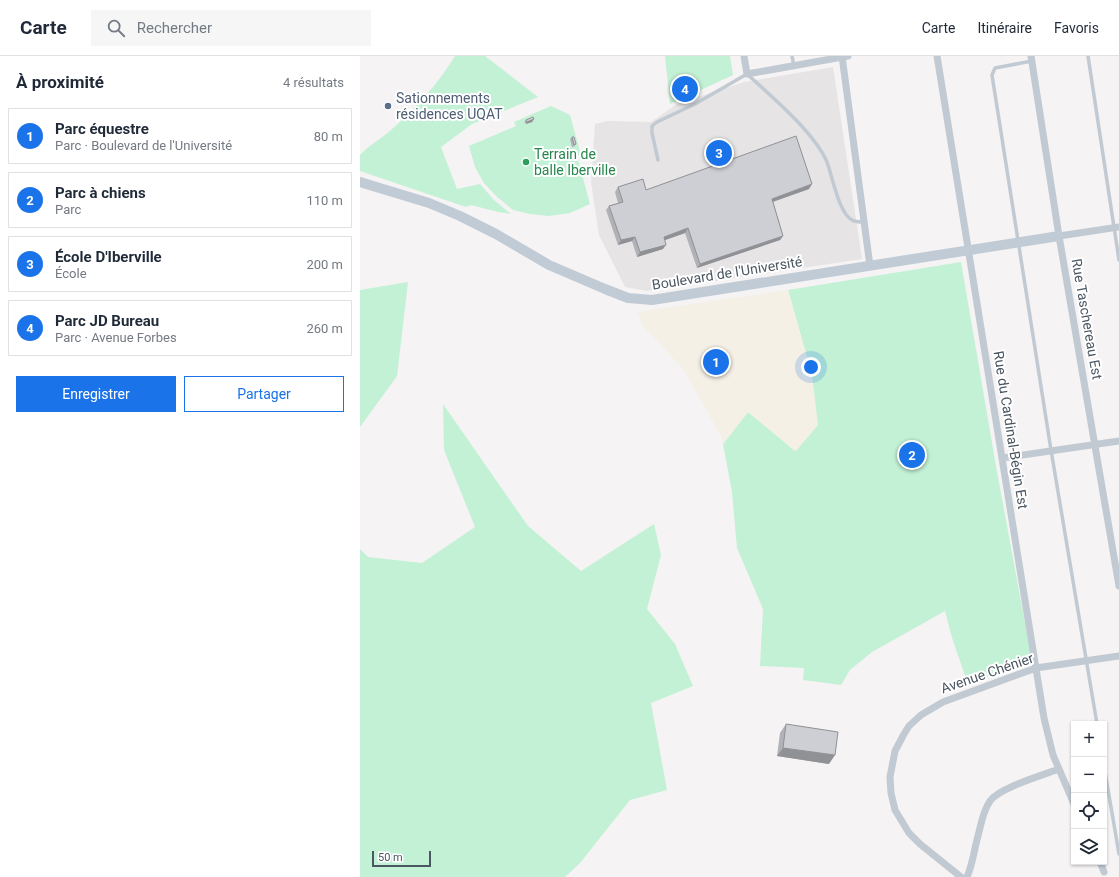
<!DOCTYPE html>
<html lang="fr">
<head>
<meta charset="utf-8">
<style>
  body { margin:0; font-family:Roboto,sans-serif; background:#f6f6f7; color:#1f2937 }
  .controls { position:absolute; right:12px; bottom:12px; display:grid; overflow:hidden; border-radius:0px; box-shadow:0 1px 3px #0004 }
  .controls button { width:36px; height:36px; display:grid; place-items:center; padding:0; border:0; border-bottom:1px solid #e0e1e3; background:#fff; color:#1f2937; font:20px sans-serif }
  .scale { position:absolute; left:12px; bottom:10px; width:59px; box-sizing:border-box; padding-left:4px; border:2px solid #4a5661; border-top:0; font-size:11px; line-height:14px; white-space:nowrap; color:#4a5661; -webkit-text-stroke:3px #fff; paint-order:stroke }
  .you { position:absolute; left:451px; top:311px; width:14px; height:14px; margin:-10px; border:3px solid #fff; border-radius:50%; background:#1a73e8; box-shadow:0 0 0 6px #1a73e833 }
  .badge { display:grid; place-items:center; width:26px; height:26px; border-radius:50%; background:#1a73e8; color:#fff; font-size:13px; font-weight:700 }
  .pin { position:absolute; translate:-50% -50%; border:2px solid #fff; box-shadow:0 1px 4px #0006 }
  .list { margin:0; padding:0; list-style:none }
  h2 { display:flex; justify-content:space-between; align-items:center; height:52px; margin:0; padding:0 16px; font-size:17px }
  h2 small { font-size:13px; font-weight:400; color:#747a83 }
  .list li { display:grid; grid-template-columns:26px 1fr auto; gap:12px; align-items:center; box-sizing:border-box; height:56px; margin:0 8px 8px; padding:0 8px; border:1px solid #e0e1e3; border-radius:0px }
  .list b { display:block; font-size:15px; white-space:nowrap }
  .list p { margin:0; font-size:13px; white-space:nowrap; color:#747a83 }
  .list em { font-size:13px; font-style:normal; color:#747a83 }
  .actions { display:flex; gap:8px; padding:12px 16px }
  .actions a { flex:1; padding:9px 0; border:1px solid #1a73e8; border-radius:0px; text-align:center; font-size:14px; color:#1a73e8 }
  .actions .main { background:#1a73e8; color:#fff }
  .icon { flex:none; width:22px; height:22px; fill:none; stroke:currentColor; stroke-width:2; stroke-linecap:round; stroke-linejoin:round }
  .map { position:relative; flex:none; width:759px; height:821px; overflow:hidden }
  header { display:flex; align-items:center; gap:24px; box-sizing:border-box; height:56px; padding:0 20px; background:#fff; border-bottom:1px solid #e0e1e3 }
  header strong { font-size:19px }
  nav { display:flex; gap:22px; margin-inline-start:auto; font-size:14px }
  .search { width:280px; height:36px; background:#f6f6f7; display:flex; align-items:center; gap:10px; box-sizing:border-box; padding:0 14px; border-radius:0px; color:#747a83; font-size:15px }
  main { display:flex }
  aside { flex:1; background:#fff }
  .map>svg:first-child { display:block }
  .education { fill:#e6e4e5 }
  .green { fill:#c3f1d5 }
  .sand { fill:#f5f0e5 }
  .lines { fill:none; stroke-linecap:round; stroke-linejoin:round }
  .lane { stroke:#c1cad2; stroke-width:3.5 }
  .street { stroke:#c1cad2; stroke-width:7 }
  .secondary { stroke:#c1cbd6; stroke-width:10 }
  .wall { fill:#b0b2b7 }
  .shaded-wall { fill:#909195 }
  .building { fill:#cdcfd5; stroke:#909195 }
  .service-dot { fill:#5c6f8a; stroke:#fff; stroke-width:1.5 }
  .leisure-dot { fill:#2e9e5b; stroke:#fff; stroke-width:1.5 }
  .labels { text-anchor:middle; stroke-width:4; stroke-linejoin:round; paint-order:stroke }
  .service-label { font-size:14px; fill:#4e5e75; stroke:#fff; text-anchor:start }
  .leisure-label { font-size:14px; fill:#27864d; stroke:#fff; text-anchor:start }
  .street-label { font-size:14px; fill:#4a5661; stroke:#fff }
</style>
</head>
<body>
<header>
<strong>Carte</strong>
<div class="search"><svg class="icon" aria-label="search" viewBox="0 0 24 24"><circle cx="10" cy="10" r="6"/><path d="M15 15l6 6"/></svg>Rechercher</div>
<nav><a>Carte</a><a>Itinéraire</a><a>Favoris</a></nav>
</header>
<main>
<aside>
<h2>À proximité<small>4 résultats</small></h2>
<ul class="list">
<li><span class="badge">1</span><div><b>Parc équestre</b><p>Parc · Boulevard de l'Université</p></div><em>80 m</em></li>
<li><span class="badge">2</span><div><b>Parc à chiens</b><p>Parc</p></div><em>110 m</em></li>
<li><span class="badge">3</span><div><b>École D'Iberville</b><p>École</p></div><em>200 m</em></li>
<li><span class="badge">4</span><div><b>Parc JD Bureau</b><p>Parc · Avenue Forbes</p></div><em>260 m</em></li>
</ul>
<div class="actions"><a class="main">Enregistrer</a><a>Partager</a></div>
</aside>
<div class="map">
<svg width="759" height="821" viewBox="0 0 759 821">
  <rect width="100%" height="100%" fill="#f5f3f3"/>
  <path class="education" d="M 473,11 L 502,203 L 303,233 L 287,235 L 265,231 L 239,179 L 231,126 L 235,68 L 248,65 L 291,66 L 317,48 L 384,26 Z"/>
  <path class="green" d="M 95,0 L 125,0 L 178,41 L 112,68 L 81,91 L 97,133 L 120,128 L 134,144 L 151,158 L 138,156 L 111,149 L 106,151 L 0,115 L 0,99 C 9,89 21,83 31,74 C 55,53 78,28 95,0 Z
    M 305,0 L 370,0 L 373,19 L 310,48 Z
    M 191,50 L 210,59 L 221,99 L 217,100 L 230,148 L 210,157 L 189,160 L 170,158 L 153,154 L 136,140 L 124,127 L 115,111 L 109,90 L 156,70 L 154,66 Z
    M 601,206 L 636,410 L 672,605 L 608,628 L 593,585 L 585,555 L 512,596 L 490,614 L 481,629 L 443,624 L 444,612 L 400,610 L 403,553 L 377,492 L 372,436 L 363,388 L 388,356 L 435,395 L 452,319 L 428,234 Z
    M 48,226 L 37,320 L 0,371 L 0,234 Z
    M 83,348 L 168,470 L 221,515 L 294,468 L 301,499 L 287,553 L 315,588 L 333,630 L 291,647 L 307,734 L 270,744 L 220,807 L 205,821 L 0,821 L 0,493 L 8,501 L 62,507 L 115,471 L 84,394 Z"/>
  <path class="sand" d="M 428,234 L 452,319 L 458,369 L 436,395 L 388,356 L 363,388 L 362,382 L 323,313 L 284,271 L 277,256 Z"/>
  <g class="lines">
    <path class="lane" d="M 432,0 L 434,10
      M 728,0 L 759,204
      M 672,5 L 635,12 L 632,19 L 691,394 L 737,668
      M 298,104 L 292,77 L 292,70 L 297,66 L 335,48 L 387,18 C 411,40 454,76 467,106 C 472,119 479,158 492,164 C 495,166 500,166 504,166
      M 744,710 L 759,798"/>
    <path class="street" d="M 384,0 L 387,18 L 488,0
      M 482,0 L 510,210
      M 577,0 L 684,662 L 693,699 L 714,748
      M 671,0 L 699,180 L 759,530
      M 699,180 L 759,171
      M 642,402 L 759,385
      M 740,806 L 744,816
      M 601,821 L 560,788 L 549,777 L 535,754 L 531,737 L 530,721 L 535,695 L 544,678 L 549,670 L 561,659 L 583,646 L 676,612 L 759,600
      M 607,821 C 613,807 614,794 618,780 C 621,768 623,755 630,745 C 639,732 683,719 699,713"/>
    <path class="secondary" d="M 0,126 L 69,147 L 100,160 L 136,178 L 189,209 L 245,233 L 268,242 L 292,244 L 699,180"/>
  </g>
  <path class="wall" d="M 174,63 L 172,66 L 166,68 L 164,66 L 166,64 Z
    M 212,81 L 215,90 L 212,91 L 210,83 Z
    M 258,131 L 286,134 L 449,133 L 413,146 L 423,180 L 420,184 L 337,212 L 325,177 L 304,184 L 303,193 L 277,201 L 272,185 L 258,189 L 246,154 L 249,150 L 258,147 L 255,136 Z
    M 426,668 L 469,708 L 417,700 L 420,677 Z"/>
  <path class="shaded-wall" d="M 174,63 L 172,66 L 166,68 L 167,66 Z
    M 452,128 L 449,133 L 409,147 L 412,143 Z
    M 328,172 L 325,177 L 300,186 L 304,181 Z
    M 423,180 L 420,184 L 337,212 L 340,208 Z
    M 275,181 L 272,185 L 258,189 L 261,184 Z
    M 306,189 L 303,193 L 277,201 L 280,196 Z
    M 423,692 L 475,699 L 469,708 L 417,700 Z"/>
  <path class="building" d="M 173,61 L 174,63 L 167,66 L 166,64 Z
    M 436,80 L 452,128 L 412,143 L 423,180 L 340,208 L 328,172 L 304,181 L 306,189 L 280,196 L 275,181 L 261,184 L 249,150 L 263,146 L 258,131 L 283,123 L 286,134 Z
    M 212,81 L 214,81 L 216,88 L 214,89 Z
    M 426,668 L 478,676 L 475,699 L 423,692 Z"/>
  <circle class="service-dot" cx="28" cy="50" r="4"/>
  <circle class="leisure-dot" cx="166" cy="106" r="4"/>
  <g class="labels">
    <g class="service-label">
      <text x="36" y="47">Sationnements<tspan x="36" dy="16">résidences UQAT</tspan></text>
    </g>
    <g class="leisure-label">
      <text x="174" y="103">Terrain de<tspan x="174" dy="16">balle Iberville</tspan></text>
    </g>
    <g class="street-label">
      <text transform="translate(367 217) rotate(-9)" y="5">Boulevard de l'Université</text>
      <text transform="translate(727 263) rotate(80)" y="5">Rue Taschereau Est</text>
      <text transform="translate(651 374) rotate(81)" y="5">Rue du Cardinal-Bégin Est</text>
      <text transform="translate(627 617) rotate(-19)" y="5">Avenue Chénier</text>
    </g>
  </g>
</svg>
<div class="controls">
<button>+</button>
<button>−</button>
<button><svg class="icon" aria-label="locate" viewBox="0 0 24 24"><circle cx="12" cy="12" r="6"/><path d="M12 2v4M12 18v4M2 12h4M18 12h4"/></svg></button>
<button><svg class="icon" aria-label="layers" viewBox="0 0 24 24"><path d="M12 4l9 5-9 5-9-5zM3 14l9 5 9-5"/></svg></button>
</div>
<div class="scale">50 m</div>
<div class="you"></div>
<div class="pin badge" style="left:356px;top:306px">1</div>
<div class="pin badge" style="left:552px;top:399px">2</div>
<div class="pin badge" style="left:359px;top:97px">3</div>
<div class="pin badge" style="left:325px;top:33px">4</div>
</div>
</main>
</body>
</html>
